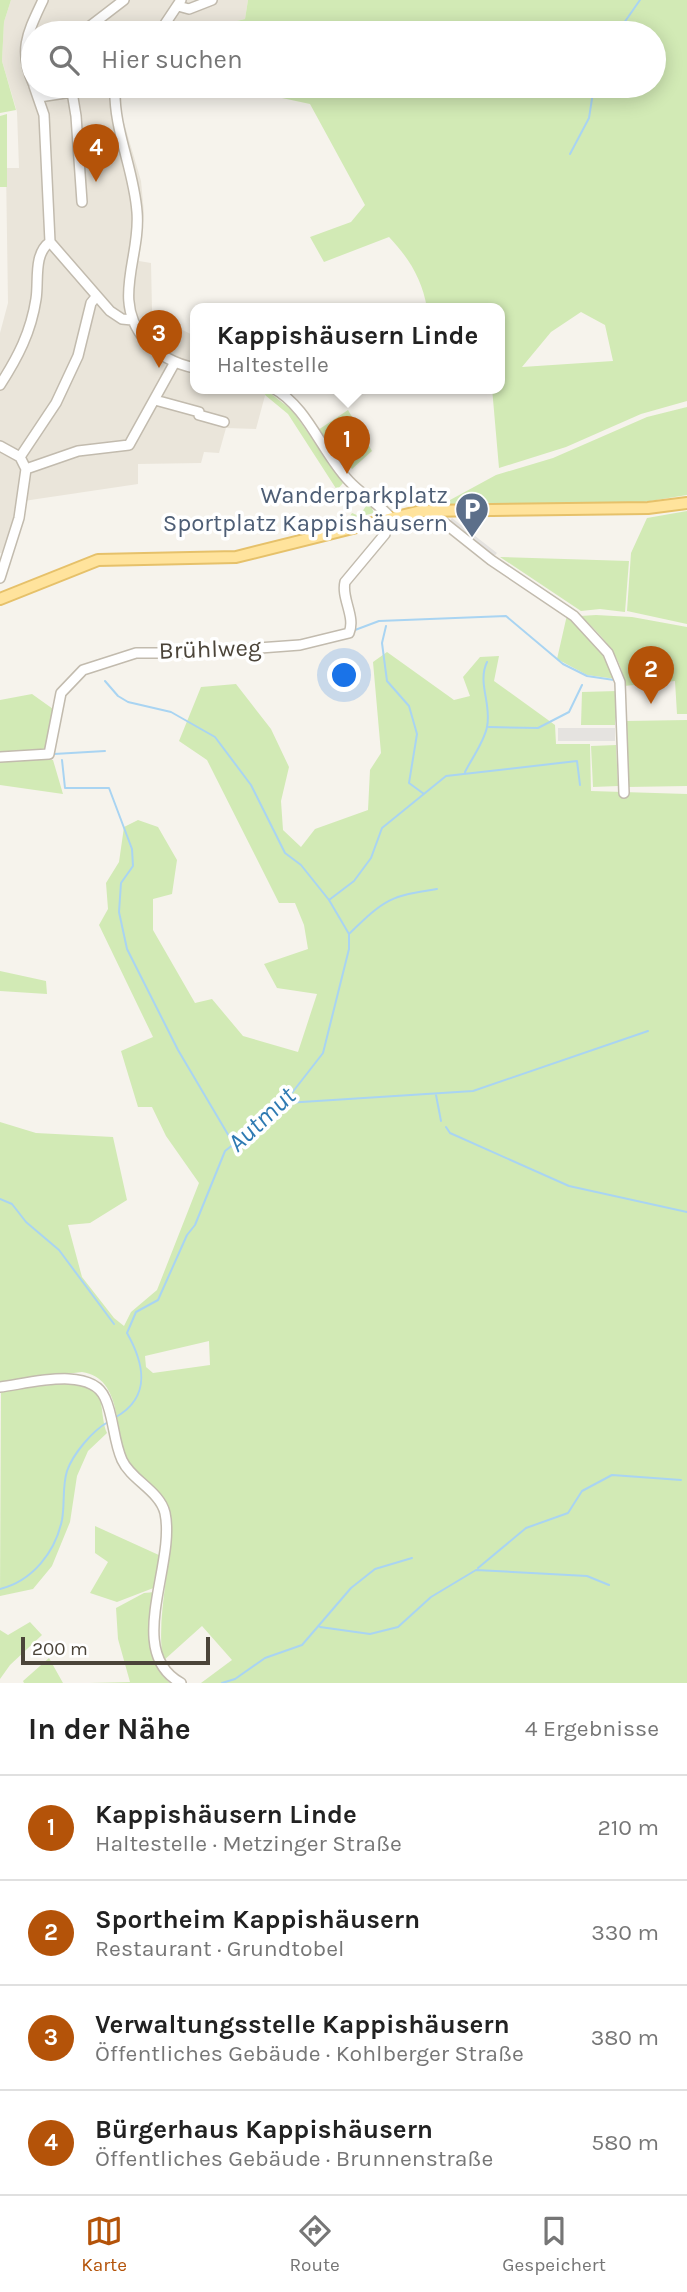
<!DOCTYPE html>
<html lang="de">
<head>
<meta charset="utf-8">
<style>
  body { margin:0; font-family:Karla,sans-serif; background:#f6f6f6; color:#222 }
  .scale { position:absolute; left:21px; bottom:18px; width:189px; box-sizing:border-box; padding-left:7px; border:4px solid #4b4439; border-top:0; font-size:19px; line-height:24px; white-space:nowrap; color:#4b4439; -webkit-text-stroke:5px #fff; paint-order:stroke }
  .you { position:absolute; left:345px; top:676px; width:24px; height:24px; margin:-18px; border:5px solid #fff; border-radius:50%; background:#1a73e8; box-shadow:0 0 0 10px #1a73e833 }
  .badge { display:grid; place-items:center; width:46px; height:46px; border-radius:50%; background:#b45309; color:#fff; font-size:23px; font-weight:700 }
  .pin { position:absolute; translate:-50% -58px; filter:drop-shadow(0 2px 4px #0008) }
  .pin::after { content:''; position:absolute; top:37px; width:24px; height:21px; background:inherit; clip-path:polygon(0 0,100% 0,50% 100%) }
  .popup { position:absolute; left:190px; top:303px; width:315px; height:91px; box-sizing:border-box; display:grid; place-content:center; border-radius:14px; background:#fff; filter:drop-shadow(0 2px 5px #0005); font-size:23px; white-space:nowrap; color:#767676 }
  .popup b { font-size:26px; color:#222 }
  .popup::after { content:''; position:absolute; left:50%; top:100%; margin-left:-14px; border:14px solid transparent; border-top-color:#fff }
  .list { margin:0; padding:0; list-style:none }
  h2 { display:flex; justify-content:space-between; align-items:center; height:91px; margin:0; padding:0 28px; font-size:30px }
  h2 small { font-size:23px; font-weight:400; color:#767676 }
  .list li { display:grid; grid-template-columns:46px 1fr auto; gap:21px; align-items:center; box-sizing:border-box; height:105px; padding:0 28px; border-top:2px solid #e0e0e0 }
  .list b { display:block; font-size:26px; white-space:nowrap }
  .list p { margin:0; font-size:23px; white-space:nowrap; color:#767676 }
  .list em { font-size:23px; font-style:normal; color:#767676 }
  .icon { flex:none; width:38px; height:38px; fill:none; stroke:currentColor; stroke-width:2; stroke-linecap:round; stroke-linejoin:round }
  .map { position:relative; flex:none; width:687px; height:1683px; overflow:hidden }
  .search { position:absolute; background:#fff; box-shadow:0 4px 18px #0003; left:21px; right:21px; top:21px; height:77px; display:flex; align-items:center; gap:18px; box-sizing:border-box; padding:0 24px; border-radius:38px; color:#767676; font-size:26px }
  .sheet { height:511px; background:#fff }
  nav { display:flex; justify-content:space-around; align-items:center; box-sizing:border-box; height:98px; border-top:2px solid #e0e0e0; background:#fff; font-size:19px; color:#767676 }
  nav a { display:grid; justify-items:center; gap:4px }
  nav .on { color:#b45309 }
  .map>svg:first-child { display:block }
  .residential { fill:#eae5da }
  .green { fill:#d2eab5; fill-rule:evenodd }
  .parking { fill:#e5e3e0 }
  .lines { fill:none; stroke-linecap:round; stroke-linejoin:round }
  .stream { stroke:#a9d4f2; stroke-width:2 }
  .minor-casing { stroke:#c2bbae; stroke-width:12 }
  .major-casing { stroke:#e6c16a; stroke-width:14 }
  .minor { stroke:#fff; stroke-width:9 }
  .major { stroke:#ffe39c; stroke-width:10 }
  .labels { text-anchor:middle; stroke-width:7; stroke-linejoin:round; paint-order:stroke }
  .service-label { font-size:24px; fill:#4e5e75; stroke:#fff; text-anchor:end }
  .street-label { font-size:24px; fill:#4b4439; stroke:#fff }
  .water-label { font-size:26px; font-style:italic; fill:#2e7ab2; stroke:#fff }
</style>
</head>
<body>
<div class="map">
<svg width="687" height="1683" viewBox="0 0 687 1683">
  <rect width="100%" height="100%" fill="#f6f3ec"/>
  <path class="residential" d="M 11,0 L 248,0 L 245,19 L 188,33 L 33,33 L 33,86 L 123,86 L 120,109 L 141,181 L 144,213 L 139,261 L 151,263 L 152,310 L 174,326 L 195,336 L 195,388 L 267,388 L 256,429 L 226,428 L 219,453 L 204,452 L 201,463 L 138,464 L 138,484 L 17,502 L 5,553 L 0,553 L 0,333 L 8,303 L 6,168 L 19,168 L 17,112 L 2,61 L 4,22 Z"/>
  <path class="green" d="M 0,0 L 11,0 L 4,22 L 2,61 L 16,110 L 0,113 Z
    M 248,0 L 687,0 L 687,401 L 641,414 L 566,447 L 499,468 L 492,388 L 499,388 L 499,308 L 427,308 C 422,279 409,258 389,237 L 324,262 L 310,237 L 351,222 L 365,205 L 310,104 L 226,86 L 654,86 L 654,33 L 188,33 L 245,19 ZM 581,312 L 605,325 L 613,361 L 522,367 L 551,332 Z
    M 7,114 L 7,187 L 0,187 L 0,116 Z
    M 266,390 L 292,410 L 343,483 L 337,490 L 288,414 L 265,395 Z
    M 687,407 L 687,495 L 638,503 L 439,506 L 496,475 L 553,458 L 647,417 Z
    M 348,410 L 372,451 L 352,469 L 341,456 L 336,458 L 318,430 Z
    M 369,502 L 374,513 L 358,517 L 343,527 L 352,513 L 359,516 Z
    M 687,511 L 687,624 L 627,611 L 631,553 L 647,518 Z
    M 500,557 L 629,561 L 625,612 L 600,609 L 581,611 Z
    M 567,615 C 590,631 606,653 616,679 L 587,675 L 557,659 Z
    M 596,615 L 632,617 L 687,627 L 687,714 L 677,714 L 675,681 L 624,686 C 624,658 600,633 580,616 Z
    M 387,652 L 454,700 L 470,696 L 463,677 L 480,657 L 499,656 L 494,681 L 555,725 L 556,744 L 590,744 L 591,791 L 687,794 L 687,1683 L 201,1683 L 232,1660 L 202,1626 L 163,1661 C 155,1610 175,1560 169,1508 C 157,1493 139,1479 129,1462 C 113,1434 124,1378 82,1372 L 0,1382 L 0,1122 L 36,1133 L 113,1137 L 127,1200 L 90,1223 L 68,1225 L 82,1277 L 114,1318 L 124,1326 L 131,1312 L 157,1290 L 199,1183 L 166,1136 L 152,1107 L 138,1107 L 121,1051 L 153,1037 L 99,925 L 108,909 L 106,883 L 119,862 L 124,827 L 138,820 L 158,827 L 177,860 L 172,894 L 153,899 L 153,930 L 195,1003 L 212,999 L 243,1036 L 298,1052 L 317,994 L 277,988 L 264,964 L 308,949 L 304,925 L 295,903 L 279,903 L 207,760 L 179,741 L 201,687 L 236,684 L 271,729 L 289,767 L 281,801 L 283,830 L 301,847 L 315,829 L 368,810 L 370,770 L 381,753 L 373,662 ZM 209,1341 L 210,1365 L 153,1373 L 146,1367 L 145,1356 Z
    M 617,691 L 617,729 L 615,717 L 615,725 L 581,725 L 582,692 Z
    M 32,694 L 53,709 L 52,734 L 44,754 L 0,755 L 0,700 Z
    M 687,720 L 687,786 L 627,787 L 626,721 Z
    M 616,745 L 618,786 L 593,787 L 591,746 Z
    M 0,760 L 53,760 L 63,794 L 0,785 Z
    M 0,971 L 46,981 L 47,994 L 0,991 Z
    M 71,1383 C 111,1389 97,1405 107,1433 L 88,1451 L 77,1476 L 70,1522 L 52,1566 L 33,1589 L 0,1596 L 1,1393 L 4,1390 Z
    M 95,1526 L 161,1556 L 156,1587 L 117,1602 L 90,1593 L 108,1562 L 95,1553 Z
    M 155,1592 C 152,1623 143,1661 170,1683 L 89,1683 L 130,1682 L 118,1639 L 116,1608 L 144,1593 Z
    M 30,1622 L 42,1635 L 10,1665 L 0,1679 L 0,1630 L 8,1635 Z
    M 49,1658 L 63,1683 L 24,1683 L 23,1681 Z"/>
  <path class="parking" d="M 452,518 L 497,553 L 491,560 L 447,525 Z
    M 615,728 L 615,741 L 558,741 L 558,728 Z"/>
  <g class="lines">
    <path class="stream" d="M 617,33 L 640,0
      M 570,154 L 589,118 L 594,86
      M 386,626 L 382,643 L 387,681 L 409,706 L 417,734 L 409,783 L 424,794
      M 355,630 L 379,621 L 506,616 L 563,664 L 587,676 L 614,680
      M 105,681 L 118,696 L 128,702 L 171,712 L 215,737 L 251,785 L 285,853 L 301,865 L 329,900
      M 489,727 L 538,728 L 569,712 L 582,685
      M 54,754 L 105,751
      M 62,760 L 65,788 L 109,788 L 132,849 L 133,866 L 121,883 L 119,912 L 127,949 L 178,1050 L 233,1143
      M 465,772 C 472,758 484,742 487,727 C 492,704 477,683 487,662
      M 350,933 C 385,899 390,896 437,889
      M 436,1095 L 441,1121
      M 286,1103 L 473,1091 L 648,1031
      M 446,1127 L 450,1133 L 569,1186 L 687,1212
      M 0,1199 L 12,1204 L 26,1222 L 59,1250 L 114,1324
      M 116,1417 C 151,1397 145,1365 127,1333 L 136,1312 L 158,1300 L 187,1235 L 195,1225 L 225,1151 L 281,1107 L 323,1053 L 349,949 L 349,934 L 329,900 L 354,881 L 371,858 L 382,828 L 446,776 L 577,761 L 580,785
      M 478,1568 L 526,1528 L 568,1513 L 582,1491 L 612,1475 L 681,1480
      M 0,1589 C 32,1581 55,1553 62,1520 C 65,1504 62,1487 67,1471 C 73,1454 92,1431 108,1422
      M 320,1627 L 370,1634 L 398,1627 L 431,1597 L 476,1570 L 587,1576 L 609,1585
      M 222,1683 L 235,1679 L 265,1658 L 302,1645 L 351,1588 L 375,1569 L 412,1558"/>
    <g class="minor-casing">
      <path id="minor" d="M 178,6 L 189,9 L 212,0
        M 81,33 L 124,0
        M 159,33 L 181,0
        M 33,83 C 18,49 28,32 43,0
        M 34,86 L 44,115 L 50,242 L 110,311 L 122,319 L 132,320
        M 71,86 L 76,116 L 82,202
        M 115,86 C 113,129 134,169 137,212 C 141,257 111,300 145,340 C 158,355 175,364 195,368
        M 39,97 L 72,92
        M 0,385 C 18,357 31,332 36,299 C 39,281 33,254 50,242
        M 155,400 L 199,412 L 199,415 L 224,422
        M 0,446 L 20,457 L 26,469
        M 20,457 L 56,403 L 78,356 L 91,303 L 96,297
        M 433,510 L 437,517 L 491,560 L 574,616 L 608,653 L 620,682 L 624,793
        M 0,578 L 19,518 L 26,469 L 78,451 L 129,445 L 175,362
        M 0,757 L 49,754 L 61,693 L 83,670 L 136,653 L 191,653 L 300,645 L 349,633 C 356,617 341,598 345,582 L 385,534 L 390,517 C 378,503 362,495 349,481 C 322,453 308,407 273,388
        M 0,1387 C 27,1384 91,1365 105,1398 C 114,1417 113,1440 122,1460 C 131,1480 160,1491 165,1513 C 176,1565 124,1652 181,1683"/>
    </g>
    <g class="major-casing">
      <path id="major" d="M 0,599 L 98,560 L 236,557 L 421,511 L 648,508 L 687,503"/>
    </g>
    <use href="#minor" class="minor"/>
    <use href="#major" class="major"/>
  </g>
  <defs>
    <g id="parking-pin" transform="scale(1.75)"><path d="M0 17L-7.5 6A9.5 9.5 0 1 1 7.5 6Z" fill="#5c6f8a" stroke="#fff"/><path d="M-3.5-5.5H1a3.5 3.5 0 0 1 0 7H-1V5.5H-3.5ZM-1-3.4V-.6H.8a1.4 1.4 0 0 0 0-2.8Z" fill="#fff"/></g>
  </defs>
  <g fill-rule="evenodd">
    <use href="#parking-pin" x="472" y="509"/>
  </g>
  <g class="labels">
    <g class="service-label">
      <text x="448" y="503">Wanderparkplatz<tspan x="448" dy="28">Sportplatz Kappishäusern</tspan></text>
    </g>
    <g class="street-label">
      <text transform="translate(210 649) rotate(-2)" y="8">Brühlweg</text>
    </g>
    <g class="water-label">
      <text transform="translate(261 1119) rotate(-43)" y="9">Autmut</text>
    </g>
  </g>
</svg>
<div class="scale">200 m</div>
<div class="you"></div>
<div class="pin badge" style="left:347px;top:474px">1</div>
<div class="popup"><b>Kappishäusern Linde</b>Haltestelle</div>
<div class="pin badge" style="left:651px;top:704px">2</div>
<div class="pin badge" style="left:159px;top:368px">3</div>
<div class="pin badge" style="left:96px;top:182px">4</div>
<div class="search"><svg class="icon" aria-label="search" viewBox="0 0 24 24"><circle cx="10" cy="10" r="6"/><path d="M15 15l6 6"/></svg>Hier suchen</div>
</div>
<section class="sheet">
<h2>In der Nähe<small>4 Ergebnisse</small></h2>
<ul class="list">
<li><span class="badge">1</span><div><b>Kappishäusern Linde</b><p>Haltestelle · Metzinger Straße</p></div><em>210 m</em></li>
<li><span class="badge">2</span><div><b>Sportheim Kappishäusern</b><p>Restaurant · Grundtobel</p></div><em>330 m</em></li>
<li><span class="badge">3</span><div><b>Verwaltungsstelle Kappishäusern</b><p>Öffentliches Gebäude · Kohlberger Straße</p></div><em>380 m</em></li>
<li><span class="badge">4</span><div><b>Bürgerhaus Kappishäusern</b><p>Öffentliches Gebäude · Brunnenstraße</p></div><em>580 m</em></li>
</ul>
</section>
<nav>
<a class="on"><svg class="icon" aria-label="map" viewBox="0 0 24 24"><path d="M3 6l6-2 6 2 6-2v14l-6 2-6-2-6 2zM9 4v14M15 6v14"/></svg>Karte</a>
<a><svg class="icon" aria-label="directions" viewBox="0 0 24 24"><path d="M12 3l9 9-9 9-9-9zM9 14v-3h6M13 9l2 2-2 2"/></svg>Route</a>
<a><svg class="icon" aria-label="saved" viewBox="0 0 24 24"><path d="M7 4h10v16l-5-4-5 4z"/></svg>Gespeichert</a>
</nav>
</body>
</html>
